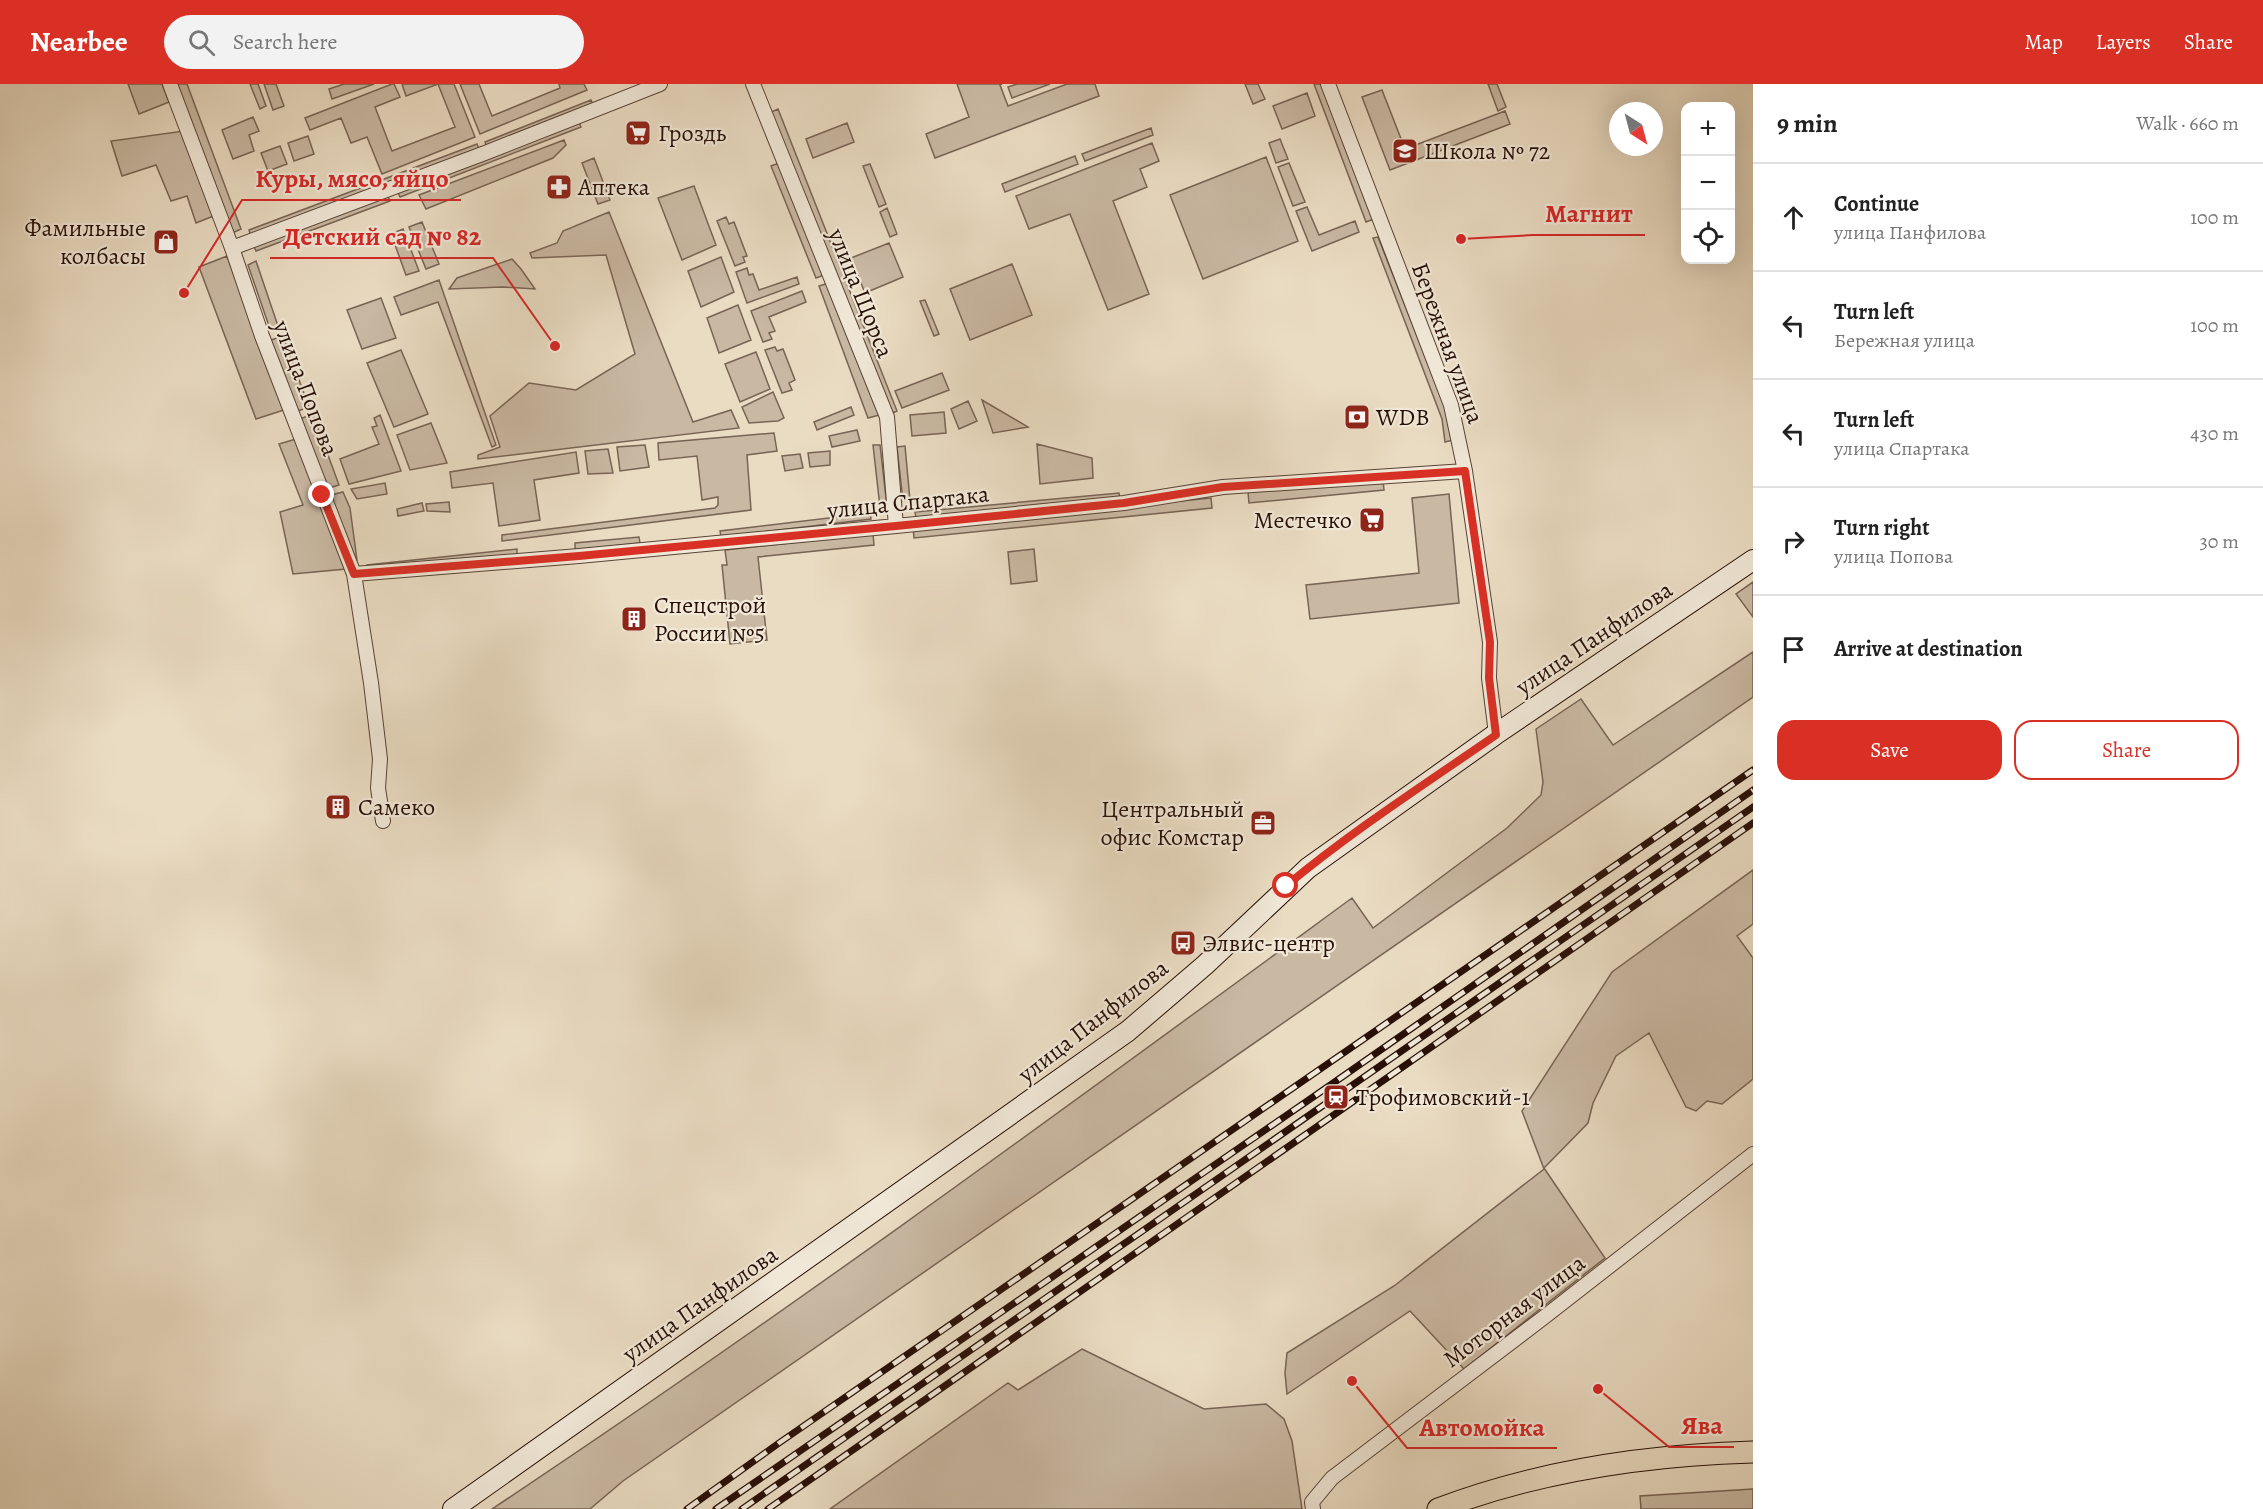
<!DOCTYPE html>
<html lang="en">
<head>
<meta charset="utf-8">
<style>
  body { margin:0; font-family:Alegreya,serif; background:#f2f2f2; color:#222 }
  .controls { position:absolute; right:18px; top:18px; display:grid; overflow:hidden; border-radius:12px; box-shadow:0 6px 24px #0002 }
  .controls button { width:54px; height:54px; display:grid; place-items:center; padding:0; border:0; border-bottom:2px solid #e0e0e0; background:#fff; color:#222; font:30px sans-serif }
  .compass { position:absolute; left:1609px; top:18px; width:54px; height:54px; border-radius:50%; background:#fff; box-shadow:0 6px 24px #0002; rotate:144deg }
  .stop { position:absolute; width:18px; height:18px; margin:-14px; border:4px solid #d93025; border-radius:50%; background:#fff }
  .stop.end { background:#d93025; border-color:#fff; box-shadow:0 2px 6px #0008 }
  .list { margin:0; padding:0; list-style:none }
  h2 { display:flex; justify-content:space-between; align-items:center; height:78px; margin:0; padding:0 24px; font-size:26px }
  h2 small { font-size:20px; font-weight:400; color:#767676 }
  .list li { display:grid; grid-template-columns:39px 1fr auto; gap:18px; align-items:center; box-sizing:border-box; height:108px; padding:0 24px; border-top:2px solid #e0e0e0 }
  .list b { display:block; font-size:22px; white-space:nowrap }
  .list p { margin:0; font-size:20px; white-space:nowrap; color:#767676 }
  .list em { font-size:20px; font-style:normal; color:#767676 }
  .actions { display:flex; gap:12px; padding:18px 24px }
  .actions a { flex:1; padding:14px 0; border:2px solid #d93025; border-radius:18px; text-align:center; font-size:21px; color:#d93025 }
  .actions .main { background:#d93025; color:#fff }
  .icon { flex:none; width:33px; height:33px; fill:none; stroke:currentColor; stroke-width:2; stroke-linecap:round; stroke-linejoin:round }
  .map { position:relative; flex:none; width:1753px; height:1425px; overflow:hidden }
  header { display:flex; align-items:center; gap:36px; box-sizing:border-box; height:84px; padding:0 30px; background:#d93025; color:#fff }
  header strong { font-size:28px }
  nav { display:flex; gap:33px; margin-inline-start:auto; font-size:21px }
  .search { width:420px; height:54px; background:#f2f2f2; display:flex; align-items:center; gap:15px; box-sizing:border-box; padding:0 21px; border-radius:33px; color:#767676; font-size:22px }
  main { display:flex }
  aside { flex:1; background:#fff }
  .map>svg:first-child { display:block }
  .green { fill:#c9b9a3; stroke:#786455; stroke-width:1.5 }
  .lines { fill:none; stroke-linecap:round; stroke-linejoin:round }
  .minor-casing { stroke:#584336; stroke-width:16 }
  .secondary-casing { stroke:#281007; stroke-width:22 }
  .primary-casing { stroke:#281007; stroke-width:23 }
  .minor { stroke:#f1e8d8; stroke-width:14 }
  .secondary { stroke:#f1e8d8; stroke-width:20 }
  .primary { stroke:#eadcc3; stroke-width:21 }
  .rail-casing { stroke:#281007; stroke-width:7 }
  .rail { stroke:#f1e8d8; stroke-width:4.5; stroke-dasharray:14; stroke-linecap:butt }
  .route { stroke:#d93025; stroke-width:8 }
  .labels { text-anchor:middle; stroke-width:4.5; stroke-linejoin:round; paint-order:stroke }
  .poi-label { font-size:24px; fill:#281007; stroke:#f1e8d8; text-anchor:start }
  .street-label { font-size:24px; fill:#281007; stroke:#f1e8d8 }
  .leader { fill:none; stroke:#d62828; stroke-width:2 }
  .callout-dot { fill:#d62828; stroke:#f1e8d8; stroke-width:2 }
  .callout-label { font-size:26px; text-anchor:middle; font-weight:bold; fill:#d62828; stroke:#f1e8d8; stroke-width:4.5; stroke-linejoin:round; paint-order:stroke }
</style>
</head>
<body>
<header>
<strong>Nearbee</strong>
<div class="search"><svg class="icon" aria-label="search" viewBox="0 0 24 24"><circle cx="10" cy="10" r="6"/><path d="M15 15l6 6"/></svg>Search here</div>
<nav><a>Map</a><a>Layers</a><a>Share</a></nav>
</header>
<main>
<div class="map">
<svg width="1753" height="1425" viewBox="0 0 1753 1425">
  <rect width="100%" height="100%" fill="#eadcc3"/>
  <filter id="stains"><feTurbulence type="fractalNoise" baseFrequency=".00333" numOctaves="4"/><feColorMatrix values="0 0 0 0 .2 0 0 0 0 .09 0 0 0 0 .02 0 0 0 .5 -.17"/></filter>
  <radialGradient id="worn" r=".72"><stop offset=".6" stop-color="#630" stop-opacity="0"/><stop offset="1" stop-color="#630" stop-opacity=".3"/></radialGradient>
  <path class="green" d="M 128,0 L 162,0 L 169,18 L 139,30 Z
    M 175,0 L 187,0 L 241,145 L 230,150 Z
    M 250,0 L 258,0 L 266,22 L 260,25 Z
    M 264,0 L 276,0 L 284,22 L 273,26 Z
    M 344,0 L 374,0 L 332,15 L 329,5 Z
    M 392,0 L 394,0 L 400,13 L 375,23 L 392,67 L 455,43 L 438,0 L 406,12 L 402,0 L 454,0 L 475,53 L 382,90 L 367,53 L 351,59 L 341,34 L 310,46 L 305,34 Z
    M 460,0 L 479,0 L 492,32 L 560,4 L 559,0 L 584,0 L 587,6 L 480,50 Z
    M 957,0 L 1002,0 L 1000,1 L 1008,22 L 1067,0 L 1095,0 L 1099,12 L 935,74 L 926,50 L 969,33 Z
    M 1017,0 L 1050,0 L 1012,14 L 1008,3 Z
    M 1245,0 L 1258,0 L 1265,15 L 1253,20 Z
    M 1314,0 L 1325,0 L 1374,135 L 1366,138 Z
    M 1488,0 L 1497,0 L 1506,23 L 1498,27 Z
    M 1382,6 L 1405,65 L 1505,27 L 1510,40 L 1390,86 L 1362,13 Z
    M 1307,9 L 1315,32 L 1282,45 L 1273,22 Z
    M 591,16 L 594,23 L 488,65 L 485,58 Z
    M 778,25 L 897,327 L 888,331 L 769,29 Z
    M 253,33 L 259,47 L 249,51 L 254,67 L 233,75 L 222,46 Z
    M 578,36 L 581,43 L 400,113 L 397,106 Z
    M 847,39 L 854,58 L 813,74 L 806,55 Z
    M 1151,44 L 1153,51 L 1085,77 L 1082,70 Z
    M 184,47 L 216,131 L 196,139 L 187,112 L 171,117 L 156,81 L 122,92 L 111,57 Z
    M 308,52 L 314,70 L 294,77 L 288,59 Z
    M 1280,55 L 1288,75 L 1276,79 L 1269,59 Z
    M 564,56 L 566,61 L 553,74 L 426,125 L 419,111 Z
    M 1152,59 L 1159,77 L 1140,85 L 1147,103 L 1113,117 L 1149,210 L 1108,226 L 1070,130 L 1029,145 L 1016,112 Z
    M 477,60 L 480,67 L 251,153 L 249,146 Z
    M 280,62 L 287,80 L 268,87 L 261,69 Z
    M 1075,72 L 1078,80 L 1005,108 L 1002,100 Z
    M 1266,73 L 1298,157 L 1203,195 L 1170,111 Z
    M 594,74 L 610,116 L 598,120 L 582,79 Z
    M 782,78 L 827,190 L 816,194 L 771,82 Z
    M 1289,79 L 1305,118 L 1293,122 L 1278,83 Z
    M 870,80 L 886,120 L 879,123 L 863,82 Z
    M 694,102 L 716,161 L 682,176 L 658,114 Z
    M 387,110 L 390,117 L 256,167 L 253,160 Z
    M 1307,123 L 1319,151 L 1355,137 L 1359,148 L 1312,167 L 1296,127 Z
    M 887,124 L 897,150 L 890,153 L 880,128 Z
    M 609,128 L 693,338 L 731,326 L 739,344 L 478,375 L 478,371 L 500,363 L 490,332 L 529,299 L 576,306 L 635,270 L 606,171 L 532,174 L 530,169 L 557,159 L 563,147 Z
    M 726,133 L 729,140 L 734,138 L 747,172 L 743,173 L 745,178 L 735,182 L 717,137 Z
    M 422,138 L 439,180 L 426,185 L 409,143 Z
    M 403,145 L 419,187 L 406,191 L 391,150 Z
    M 1378,153 L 1444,321 L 1453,356 L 1445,358 L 1442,335 L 1373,154 Z
    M 889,159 L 903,193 L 865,209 L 851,174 Z
    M 227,172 L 284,326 L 256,335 L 199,183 Z
    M 721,173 L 734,208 L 701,223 L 688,187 Z
    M 512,175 L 521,185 L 535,205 L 503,203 L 449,205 L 457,194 Z
    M 256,177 L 278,242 L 270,245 L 248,181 Z
    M 1012,180 L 1032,231 L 970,256 L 950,205 Z
    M 747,184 L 749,191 L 753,190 L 759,206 L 797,193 L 799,200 L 747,219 L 736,188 Z
    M 439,196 L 496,361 L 492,363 L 438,218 L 401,231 L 394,213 Z
    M 829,199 L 883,330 L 868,334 L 819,202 Z
    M 802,207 L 806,218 L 769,233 L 775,247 L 769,249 L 772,255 L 763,258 L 751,227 Z
    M 381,214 L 396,254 L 362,265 L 347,226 Z
    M 925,216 L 939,250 L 934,252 L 920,217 Z
    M 738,221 L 751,256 L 719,269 L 707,234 Z
    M 283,252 L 309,323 L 298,327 L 271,256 Z
    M 775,263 L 777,267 L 783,265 L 795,296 L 789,299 L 792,306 L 782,309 L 765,266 Z
    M 401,266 L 428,330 L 394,343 L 367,279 Z
    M 756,268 L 770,305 L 740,318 L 725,280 Z
    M 942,289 L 949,306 L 902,324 L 895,307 Z
    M 773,308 L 784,334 L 778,337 L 749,339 L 742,323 Z
    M 982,316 L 1028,343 L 993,349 Z
    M 968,317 L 977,337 L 959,345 L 951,325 Z
    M 851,323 L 854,331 L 817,346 L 814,338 Z
    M 944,328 L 946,349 L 912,352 L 910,331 Z
    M 313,330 L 339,401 L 326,405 L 300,335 Z
    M 380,331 L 401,387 L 349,400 L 340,375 L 379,360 L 372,343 L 377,342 L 374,334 Z
    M 431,339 L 447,379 L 410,386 L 397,351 Z
    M 857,346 L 860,357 L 832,363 L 829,352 Z
    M 774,349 L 777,367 L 747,371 L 751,426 L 502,457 L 502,451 L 715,424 L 718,421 L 718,413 L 702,416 L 697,372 L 659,376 L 658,359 Z
    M 296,355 L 346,485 L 293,490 L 280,428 L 303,421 L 279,360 Z
    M 1037,360 L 1092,374 L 1093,394 L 1040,400 Z
    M 645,361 L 649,383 L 620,387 L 617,363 Z
    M 873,361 L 880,361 L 887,423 L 880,423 Z
    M 905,362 L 910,416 L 903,417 L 897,363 Z
    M 608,365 L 613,389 L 588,390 L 585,367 Z
    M 830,367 L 830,381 L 810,383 L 808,369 Z
    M 576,368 L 579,389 L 534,396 L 540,436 L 499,442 L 493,399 L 452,404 L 450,388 Z
    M 800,370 L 803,384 L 785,387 L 782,372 Z
    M 1383,395 L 1384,406 L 1249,419 L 1248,408 Z
    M 385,399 L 387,410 L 357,415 L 351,405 Z
    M 343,408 L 350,424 L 357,476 L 351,478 L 327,412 Z
    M 1119,409 L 1120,415 L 916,434 L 915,428 Z
    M 1449,410 L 1459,519 L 1310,535 L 1306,501 L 1419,489 L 1412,414 Z
    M 1211,414 L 1212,424 L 914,454 L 913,443 Z
    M 449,418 L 450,428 L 427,427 L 426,420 Z
    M 422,419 L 424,427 L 398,432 L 397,425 Z
    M 870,429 L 871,435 L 721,453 L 720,447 Z
    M 873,450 L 874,461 L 758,473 L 767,556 L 730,560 L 722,481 L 727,481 L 725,466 Z
    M 639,453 L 640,459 L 575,466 L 575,459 Z
    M 517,465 L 517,474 L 367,487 L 367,481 Z
    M 1034,465 L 1037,497 L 1011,500 L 1008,468 Z
    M 1753,498 L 1753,533 L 1736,510 Z
    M 1753,568 L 1753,613 L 623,1397 L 590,1425 L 492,1425 C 784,1231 1068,1022 1352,814 L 1373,844 L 1507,744 L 1541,711 L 1543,698 L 1536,645 L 1581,615 L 1613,661 Z
    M 1753,786 L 1753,840 L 1737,852 L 1753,874 L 1753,995 L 1722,1020 L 1707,1017 L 1696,1027 L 1686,1023 L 1649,949 L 1616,972 L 1593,1019 L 1588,1039 L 1544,1084 L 1605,1174 L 1464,1285 L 1410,1227 L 1287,1310 L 1285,1289 L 1287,1269 L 1394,1202 L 1544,1085 L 1522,1027 L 1612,888 Z
    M 1082,1265 L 1204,1325 L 1266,1320 L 1284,1335 L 1292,1357 L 1302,1425 L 830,1425 L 1008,1299 L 1018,1306 Z
    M 1753,1405 L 1753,1425 L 1641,1425 L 1640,1412 Z"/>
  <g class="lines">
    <g class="minor-casing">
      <path id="minor" d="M 170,0 L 232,164 L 262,252 L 354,490 L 371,599 L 380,675 L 378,704 L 383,737
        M 753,0 L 887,333 L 896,442
        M 1328,0 L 1451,321 L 1465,387 L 1490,558 L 1489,594 L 1496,650
        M 232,164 L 485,69 L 660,0
        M 354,490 L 579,472 L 896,442 L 1124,419 L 1223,403 L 1465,387
        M 1313,1425 L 1312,1418 L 1332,1394 L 1543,1234 L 1753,1070"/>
    </g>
    <g class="secondary-casing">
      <path id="secondary" d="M 453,1425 L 1128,947 L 1205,881 L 1308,784 L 1496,650 L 1753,476"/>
    </g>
    <g class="primary-casing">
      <path id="primary" d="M 1438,1425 C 1538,1387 1646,1371 1753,1368"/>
    </g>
    <use href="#minor" class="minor"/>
    <use href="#secondary" class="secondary"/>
    <use href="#primary" class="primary"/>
    <g class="rail-casing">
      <path id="rail" d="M 687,1425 L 779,1359 L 1753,686
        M 716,1425 L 1329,1002 L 1753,706
        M 742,1425 L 1753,723
        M 768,1425 L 1753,739"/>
    </g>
    <use href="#rail" class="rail"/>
  </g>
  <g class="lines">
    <path class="route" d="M 322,411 L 354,490 L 579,472 L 896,442 L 1124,419 L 1223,403 L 1465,387 L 1490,558 L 1489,594 L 1496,651 C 1425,700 1352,747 1286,802"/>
  </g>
  <defs>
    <g id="supermarket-square" transform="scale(1.35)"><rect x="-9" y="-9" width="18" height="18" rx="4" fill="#8f2418" stroke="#f1e8d8"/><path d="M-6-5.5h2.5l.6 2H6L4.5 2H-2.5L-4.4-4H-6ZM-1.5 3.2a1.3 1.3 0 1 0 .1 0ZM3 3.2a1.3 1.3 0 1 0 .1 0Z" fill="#fff"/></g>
    <g id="school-square" transform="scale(1.35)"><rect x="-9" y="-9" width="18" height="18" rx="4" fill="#8f2418" stroke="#f1e8d8"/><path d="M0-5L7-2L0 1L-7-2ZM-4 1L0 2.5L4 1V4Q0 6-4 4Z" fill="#fff"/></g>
    <g id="pharmacy-square" transform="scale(1.35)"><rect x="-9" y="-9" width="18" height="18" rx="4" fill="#8f2418" stroke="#f1e8d8"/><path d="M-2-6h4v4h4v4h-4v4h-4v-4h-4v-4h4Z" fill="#fff"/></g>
    <g id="shop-square" transform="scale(1.35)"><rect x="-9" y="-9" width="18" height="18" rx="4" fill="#8f2418" stroke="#f1e8d8"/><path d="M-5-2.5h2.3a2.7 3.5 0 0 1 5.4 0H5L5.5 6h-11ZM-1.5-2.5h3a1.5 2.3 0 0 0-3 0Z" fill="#fff"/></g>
    <g id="bank-square" transform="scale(1.35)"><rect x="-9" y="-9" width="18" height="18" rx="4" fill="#8f2418" stroke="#f1e8d8"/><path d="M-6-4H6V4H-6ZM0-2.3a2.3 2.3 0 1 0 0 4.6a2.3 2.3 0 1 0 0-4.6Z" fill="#fff"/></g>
    <g id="building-square" transform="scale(1.35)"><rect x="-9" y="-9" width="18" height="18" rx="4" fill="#8f2418" stroke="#f1e8d8"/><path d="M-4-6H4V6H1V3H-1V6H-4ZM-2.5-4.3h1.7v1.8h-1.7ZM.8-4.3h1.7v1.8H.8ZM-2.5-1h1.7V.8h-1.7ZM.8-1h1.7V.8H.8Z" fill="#fff"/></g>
    <g id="office-square" transform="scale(1.35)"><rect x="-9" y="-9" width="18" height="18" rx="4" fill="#8f2418" stroke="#f1e8d8"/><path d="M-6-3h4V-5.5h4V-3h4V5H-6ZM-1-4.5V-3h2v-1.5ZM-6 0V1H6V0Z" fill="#fff"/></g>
    <g id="bus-square" transform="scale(1.35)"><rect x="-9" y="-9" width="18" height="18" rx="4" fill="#8f2418" stroke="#f1e8d8"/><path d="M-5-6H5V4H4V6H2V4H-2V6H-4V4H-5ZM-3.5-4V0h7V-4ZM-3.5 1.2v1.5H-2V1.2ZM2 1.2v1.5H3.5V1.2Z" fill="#fff"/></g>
    <g id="station-square" transform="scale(1.35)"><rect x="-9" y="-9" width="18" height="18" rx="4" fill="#8f2418" stroke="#f1e8d8"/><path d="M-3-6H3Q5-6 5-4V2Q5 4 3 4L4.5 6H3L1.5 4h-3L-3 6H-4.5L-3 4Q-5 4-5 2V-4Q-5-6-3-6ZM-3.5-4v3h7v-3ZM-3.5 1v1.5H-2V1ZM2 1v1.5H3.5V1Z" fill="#fff"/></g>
  </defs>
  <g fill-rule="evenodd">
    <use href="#supermarket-square" x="638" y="49"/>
    <use href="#school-square" x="1405" y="67"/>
    <use href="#pharmacy-square" x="559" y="103"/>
    <use href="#shop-square" x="166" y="158"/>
    <use href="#bank-square" x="1357" y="333"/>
    <use href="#supermarket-square" x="1372" y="436"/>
    <use href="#building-square" x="634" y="535"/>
    <use href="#building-square" x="338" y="723"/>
    <use href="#office-square" x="1263" y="739"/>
    <use href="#bus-square" x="1183" y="859"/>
    <use href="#station-square" x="1336" y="1013"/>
  </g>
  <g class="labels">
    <g class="poi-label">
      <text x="658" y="57">Гроздь</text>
      <text x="1424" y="75">Школа № 72</text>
      <text x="578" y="111">Аптека</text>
      <text x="146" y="152" text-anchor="end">Фамильные<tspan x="146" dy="28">колбасы</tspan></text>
      <text x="1376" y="341">WDB</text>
      <text x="1352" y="444" text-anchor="end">Местечко</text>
      <text x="654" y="529">Спецстрой<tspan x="654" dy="28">России №5</tspan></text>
      <text x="358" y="731">Самеко</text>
      <text x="1244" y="733" text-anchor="end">Центральный<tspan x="1244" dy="28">офис Комстар</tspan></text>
      <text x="1202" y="867">Элвис-центр</text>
      <text x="1356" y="1021">Трофимовский-1</text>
    </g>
    <g class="street-label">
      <text transform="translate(861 209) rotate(68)" y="8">улица Щорса</text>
      <text transform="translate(1448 259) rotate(70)" y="8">Бережная улица</text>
      <text transform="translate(306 304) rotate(69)" y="8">улица Попова</text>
      <text transform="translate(908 418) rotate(-6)" y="8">улица Спартака</text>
      <text transform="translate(1594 554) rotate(-34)" y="8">улица Панфилова</text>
      <text transform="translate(1093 937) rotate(-38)" y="8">улица Панфилова</text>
      <text transform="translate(700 1220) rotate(-35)" y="8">улица Панфилова</text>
      <text transform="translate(1514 1227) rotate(-37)" y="8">Моторная улица</text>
    </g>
  </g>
  <path class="leader" d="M184 209L242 116H461M1461 155L1533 151H1645M555 262L493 174H270M1598 1305L1669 1363H1734M1352 1297L1407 1364H1557"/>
  <g class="callout-dot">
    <circle cx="184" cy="209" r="6"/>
    <circle cx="1461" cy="155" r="6"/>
    <circle cx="555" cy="262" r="6"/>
    <circle cx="1598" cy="1305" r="6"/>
    <circle cx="1352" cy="1297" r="6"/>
  </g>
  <g class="callout-label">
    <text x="352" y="103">Куры, мясо, яйцо</text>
    <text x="1589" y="138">Магнит</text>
    <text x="382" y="161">Детский сад № 82</text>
    <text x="1702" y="1350">Ява</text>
    <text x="1482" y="1352">Автомойка</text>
  </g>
  <rect width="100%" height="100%" filter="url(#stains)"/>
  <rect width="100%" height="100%" fill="url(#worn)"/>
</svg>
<div class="controls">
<button>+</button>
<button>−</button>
<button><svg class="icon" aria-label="locate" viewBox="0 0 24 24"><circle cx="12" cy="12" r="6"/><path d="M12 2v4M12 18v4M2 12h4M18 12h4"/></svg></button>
</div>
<svg class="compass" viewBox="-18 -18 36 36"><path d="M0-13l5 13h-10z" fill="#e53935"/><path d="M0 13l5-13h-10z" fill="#767676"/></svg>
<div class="stop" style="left:1286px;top:802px"></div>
<div class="stop end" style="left:322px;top:411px"></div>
</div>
<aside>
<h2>9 min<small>Walk · 660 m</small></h2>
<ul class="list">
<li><svg class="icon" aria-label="ahead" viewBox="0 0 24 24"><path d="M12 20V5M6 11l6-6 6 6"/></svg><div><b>Continue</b><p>улица Панфилова</p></div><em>100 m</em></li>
<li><svg class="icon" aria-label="left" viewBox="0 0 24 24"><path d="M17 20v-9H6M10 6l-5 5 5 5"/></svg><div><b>Turn left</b><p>Бережная улица</p></div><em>100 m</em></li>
<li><svg class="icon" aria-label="left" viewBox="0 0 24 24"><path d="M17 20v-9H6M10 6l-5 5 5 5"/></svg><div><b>Turn left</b><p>улица Спартака</p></div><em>430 m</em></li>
<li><svg class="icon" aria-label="right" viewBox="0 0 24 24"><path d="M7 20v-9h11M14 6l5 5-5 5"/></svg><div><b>Turn right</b><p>улица Попова</p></div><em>30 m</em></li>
<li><svg class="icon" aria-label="arrive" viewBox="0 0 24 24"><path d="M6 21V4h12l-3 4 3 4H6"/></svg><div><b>Arrive at destination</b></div></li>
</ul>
<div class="actions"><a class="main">Save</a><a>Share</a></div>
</aside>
</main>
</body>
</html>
